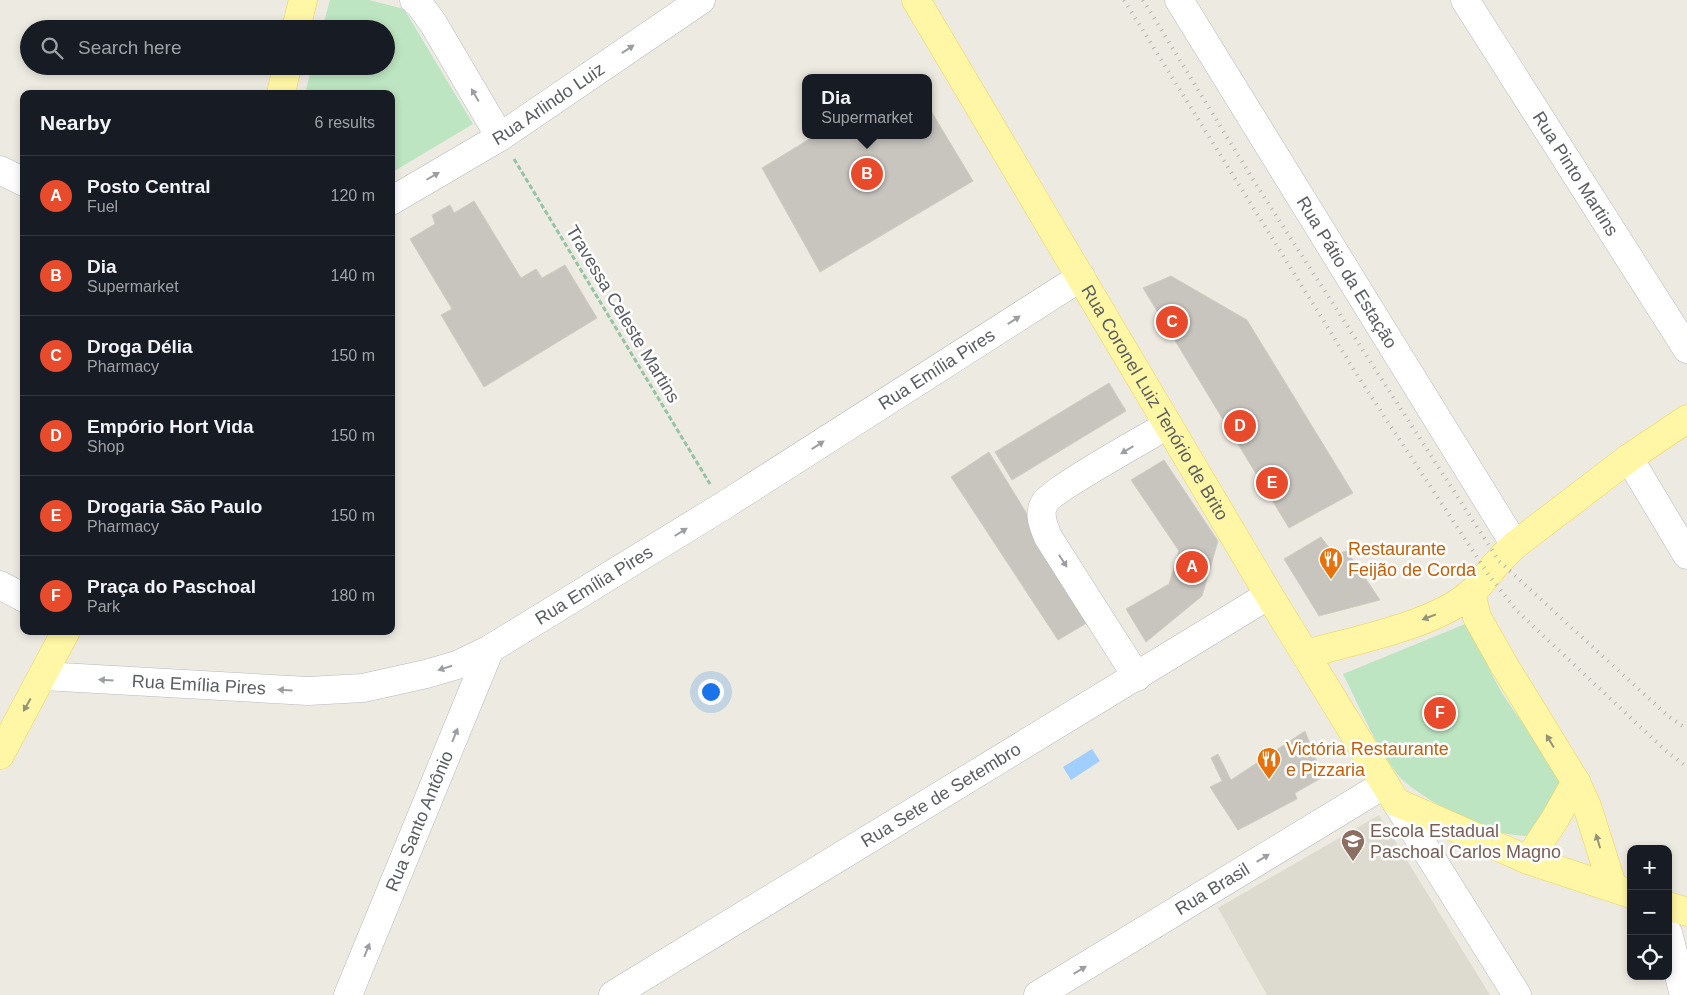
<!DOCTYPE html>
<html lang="en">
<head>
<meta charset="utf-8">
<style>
  body { margin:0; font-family:Arial,sans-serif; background:#242831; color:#f1f3f6 }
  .controls { position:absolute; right:15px; bottom:15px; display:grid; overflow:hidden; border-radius:10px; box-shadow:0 2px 8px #0003 }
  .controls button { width:45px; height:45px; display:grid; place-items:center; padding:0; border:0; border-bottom:1px solid #363941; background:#171b24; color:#f1f3f6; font:25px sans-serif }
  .you { position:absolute; left:710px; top:691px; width:18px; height:18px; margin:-12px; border:4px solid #fff; border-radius:50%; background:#1a73e8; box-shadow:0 0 0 8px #1a73e833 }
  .badge { display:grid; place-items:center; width:32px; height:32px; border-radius:50%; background:#e84a2c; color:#fff; font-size:16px; font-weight:700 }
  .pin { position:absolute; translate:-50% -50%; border:2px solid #fff; box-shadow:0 1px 5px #0006 }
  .popup { position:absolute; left:802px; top:74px; width:130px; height:65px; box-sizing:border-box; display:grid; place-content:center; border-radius:10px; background:#171b24; filter:drop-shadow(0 1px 4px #0005); font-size:16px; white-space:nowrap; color:#9ea1a6 }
  .popup b { font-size:19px; color:#f1f3f6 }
  .popup::after { content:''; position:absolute; left:50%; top:100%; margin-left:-10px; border:10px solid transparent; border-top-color:#171b24 }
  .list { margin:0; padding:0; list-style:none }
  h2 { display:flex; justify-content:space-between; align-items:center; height:65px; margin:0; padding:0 20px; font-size:21px }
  h2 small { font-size:16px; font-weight:400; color:#9ea1a6 }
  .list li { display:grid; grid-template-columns:32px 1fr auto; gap:15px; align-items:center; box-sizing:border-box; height:80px; padding:0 20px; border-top:1px solid #363941 }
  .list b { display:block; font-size:19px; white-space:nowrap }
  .list p { margin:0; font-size:16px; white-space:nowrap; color:#9ea1a6 }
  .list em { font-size:16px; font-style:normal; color:#9ea1a6 }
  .icon { flex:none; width:28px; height:28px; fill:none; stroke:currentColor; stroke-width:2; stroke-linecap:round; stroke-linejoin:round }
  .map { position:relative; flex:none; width:1687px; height:995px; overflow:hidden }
  .search { position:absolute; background:#171b24; box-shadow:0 2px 8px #0003; left:20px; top:20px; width:375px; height:55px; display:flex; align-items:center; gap:12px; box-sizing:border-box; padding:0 18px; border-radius:28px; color:#9ea1a6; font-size:19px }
  .panel { position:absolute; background:#171b24; box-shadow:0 2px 8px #0003; left:20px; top:90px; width:375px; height:545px; border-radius:10px }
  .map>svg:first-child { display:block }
  .education { fill:#dddacf }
  .green { fill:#bde5c1 }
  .water { fill:#a0ceff }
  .building { fill:#c8c5bf; stroke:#d1cdc0 }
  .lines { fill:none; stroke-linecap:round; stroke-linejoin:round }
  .minor-casing { stroke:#b7b9be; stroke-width:29 }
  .major-casing { stroke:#f1d257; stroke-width:29 }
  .path { stroke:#96c3a6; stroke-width:3; stroke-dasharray:5 2.5; stroke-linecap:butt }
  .minor { stroke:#fff; stroke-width:28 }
  .major { stroke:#fff7a5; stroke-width:28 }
  .rail { stroke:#b3b4b4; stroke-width:4; stroke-dasharray:1 6; stroke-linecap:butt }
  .oneway { fill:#9c9ea1 }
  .oneway2 { fill:#949379 }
  .labels { text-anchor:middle; stroke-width:5; stroke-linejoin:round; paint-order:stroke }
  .street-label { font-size:18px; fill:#5a5d62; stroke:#fff }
  .food-label { font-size:18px; fill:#c56008; stroke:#fff; text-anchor:start }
  .education-label { font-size:18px; fill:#785e54; stroke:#fff; text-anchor:start }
</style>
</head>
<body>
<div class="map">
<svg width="1687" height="995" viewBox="0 0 1687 995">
  <rect width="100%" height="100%" fill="#edebe1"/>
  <path class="education" d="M 1379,815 L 1490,995 L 1267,995 L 1218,908 Z"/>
  <path class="green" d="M 330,0 L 369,0 L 404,9 L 473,124 L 391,173 L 391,94 L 305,94 L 312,66 L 386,66 L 386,29 L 322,29 Z
    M 1470,622 C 1480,646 1489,671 1502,693 C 1523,727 1552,754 1563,792 L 1531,836 C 1517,836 1503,834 1489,830 C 1470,824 1410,791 1398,775 C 1375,746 1360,707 1343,674 Z"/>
  <path class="water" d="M 1092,749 L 1100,761 L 1071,780 L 1063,767 Z"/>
  <path class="building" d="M 928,106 L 973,181 L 820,272 L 762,168 L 816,135 L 928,135 Z
    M 474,201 L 521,278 L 536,269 L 542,278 L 565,265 L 597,318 L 484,387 L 441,315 L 452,309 L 410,239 L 435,224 L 432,215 L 450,205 L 454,213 Z
    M 1171,276 L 1247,320 L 1353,493 L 1289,528 L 1143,288 Z
    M 1109,383 L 1126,411 L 1012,480 L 995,452 Z
    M 989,452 L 1092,620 L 1058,640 L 951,477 Z
    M 1164,460 L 1218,541 L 1202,596 L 1146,642 L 1126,609 L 1169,584 L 1179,551 L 1131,480 Z
    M 1321,537 L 1334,554 L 1347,551 L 1380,600 L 1319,616 L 1284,559 Z
    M 1305,731 L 1323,777 L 1295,793 L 1297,799 L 1238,830 L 1210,787 L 1222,781 L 1211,758 L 1218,754 L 1231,780 Z"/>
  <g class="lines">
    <g class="minor-casing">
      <g id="minor">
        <path d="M 414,0 L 419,4 L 433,23 L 500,137"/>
        <path id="s1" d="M 1179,0 L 1515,545"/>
        <path id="s2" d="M 1465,0 L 1687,349"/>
        <path d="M 0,170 L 24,182"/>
        <path id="s3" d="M 391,201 L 500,137 L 701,0"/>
        <path d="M 1629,458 L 1687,555"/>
        <path d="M 0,585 L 24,598"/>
        <path id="s4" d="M 43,676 L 308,691 L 363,688 L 426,674 L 457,665 L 490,649 L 723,506 L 1081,277"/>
        <path d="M 1137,677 L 1048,537 C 1044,527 1038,515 1044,504 C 1050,491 1149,436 1168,425"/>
        <path d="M 1396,802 L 1517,995"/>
        <path d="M 1668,933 L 1684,995"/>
        <path id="s5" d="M 348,995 L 490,649"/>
        <path id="s6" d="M 613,995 L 1269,595"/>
        <path id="s7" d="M 1038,995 L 1385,784"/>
      </g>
    </g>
    <g class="major-casing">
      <g id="major">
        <path id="s8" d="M 916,0 L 1269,595 L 1396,802 L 1528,860 L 1631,894"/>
        <path d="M 296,29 L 303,0"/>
        <path d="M 281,94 L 287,66"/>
        <path d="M 1471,593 L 1477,617 L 1504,665 L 1576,782 L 1587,806 L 1613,888"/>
        <path d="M 1306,654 C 1352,641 1436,625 1471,593 C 1482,584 1489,571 1499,561 C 1504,555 1510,550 1515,545 L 1629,458 L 1687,419"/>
        <path d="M 0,755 L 66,631"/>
        <path d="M 1528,860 L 1555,819 L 1576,782"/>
        <path d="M 1668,906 L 1687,912"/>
      </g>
    </g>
    <path class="path" d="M 514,159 L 710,484"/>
    <use href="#minor" class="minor"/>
    <use href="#major" class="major"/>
    <path class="rail" d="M 1124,0 L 1361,381 L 1488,574 L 1517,611 L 1665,750 L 1687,767
      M 1143,0 L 1257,186 L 1499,561 L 1668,716 L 1687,729"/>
  </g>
  <defs><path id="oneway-solid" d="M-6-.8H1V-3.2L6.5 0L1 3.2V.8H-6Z" transform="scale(1.25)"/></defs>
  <g class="oneway">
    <use href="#oneway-solid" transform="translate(628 49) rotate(-34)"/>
    <use href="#oneway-solid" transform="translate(475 95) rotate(-120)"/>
    <use href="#oneway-solid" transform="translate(433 176) rotate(-30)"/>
    <use href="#oneway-solid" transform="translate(1014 320) rotate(-33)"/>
    <use href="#oneway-solid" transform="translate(818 445) rotate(-33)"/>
    <use href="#oneway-solid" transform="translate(1127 450) rotate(149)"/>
    <use href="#oneway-solid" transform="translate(681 532) rotate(-32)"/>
    <use href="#oneway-solid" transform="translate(1063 561) rotate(57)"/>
    <use href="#oneway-solid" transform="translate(445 668) rotate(162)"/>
    <use href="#oneway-solid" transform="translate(106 680) rotate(-176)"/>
    <use href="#oneway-solid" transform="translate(285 690) rotate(-177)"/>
    <use href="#oneway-solid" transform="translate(455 735) rotate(-68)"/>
    <use href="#oneway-solid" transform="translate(1263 858) rotate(-31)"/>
    <use href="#oneway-solid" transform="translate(367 950) rotate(-68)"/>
    <use href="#oneway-solid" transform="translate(1080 970) rotate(-31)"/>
  </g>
  <g class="oneway2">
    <use href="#oneway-solid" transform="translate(1429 617) rotate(159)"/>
    <use href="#oneway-solid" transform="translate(27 705) rotate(119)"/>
    <use href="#oneway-solid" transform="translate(1550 741) rotate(-121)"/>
    <use href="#oneway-solid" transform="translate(1598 841) rotate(-107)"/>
  </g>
  <defs>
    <g id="restaurant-pin" transform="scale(1.25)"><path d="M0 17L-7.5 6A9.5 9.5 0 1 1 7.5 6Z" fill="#e8710a" stroke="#fff"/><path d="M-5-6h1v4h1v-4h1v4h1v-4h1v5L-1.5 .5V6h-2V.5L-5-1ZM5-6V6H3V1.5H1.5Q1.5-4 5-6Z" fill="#fff"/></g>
    <g id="school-pin" transform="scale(1.25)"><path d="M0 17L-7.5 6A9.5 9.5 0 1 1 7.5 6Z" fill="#8d6e63" stroke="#fff"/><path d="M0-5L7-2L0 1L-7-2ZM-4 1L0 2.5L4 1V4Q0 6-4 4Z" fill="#fff"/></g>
  </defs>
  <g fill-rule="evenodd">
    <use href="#restaurant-pin" x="1331" y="559"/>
    <use href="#restaurant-pin" x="1269" y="759"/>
    <use href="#school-pin" x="1353" y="841"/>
  </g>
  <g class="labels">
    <g class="street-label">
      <text dy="6" stroke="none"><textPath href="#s3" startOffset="185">Rua Arlindo Luiz</textPath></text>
      <text dy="6" stroke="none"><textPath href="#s2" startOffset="206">Rua Pinto Martins</textPath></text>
      <text dy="6" stroke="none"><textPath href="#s1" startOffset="320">Rua Pátio da Estação</textPath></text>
      <text transform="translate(623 314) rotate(59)" y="6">Travessa Celeste Martins</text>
      <text dy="6" stroke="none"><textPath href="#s4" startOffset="981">Rua Emília Pires</textPath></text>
      <text dy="6" stroke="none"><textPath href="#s8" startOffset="468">Rua Coronel Luiz Tenório de Brito</textPath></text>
      <text dy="6" stroke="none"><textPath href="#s4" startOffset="576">Rua Emília Pires</textPath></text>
      <text dy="6" stroke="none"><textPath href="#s4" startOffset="156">Rua Emília Pires</textPath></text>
      <text dy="6" stroke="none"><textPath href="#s6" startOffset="384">Rua Sete de Setembro</textPath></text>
      <text dy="6" stroke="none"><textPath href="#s5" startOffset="188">Rua Santo Antônio</textPath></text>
      <text dy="6" stroke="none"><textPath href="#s7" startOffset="204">Rua Brasil</textPath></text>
    </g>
    <g class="food-label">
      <text x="1348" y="555">Restaurante<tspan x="1348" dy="21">Feijão de Corda</tspan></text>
      <text x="1286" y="755">Victória Restaurante<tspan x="1286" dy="21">e Pizzaria</tspan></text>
    </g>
    <g class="education-label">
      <text x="1370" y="837">Escola Estadual<tspan x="1370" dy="21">Paschoal Carlos Magno</tspan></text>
    </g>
  </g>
</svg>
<div class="controls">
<button>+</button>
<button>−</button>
<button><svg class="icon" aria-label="locate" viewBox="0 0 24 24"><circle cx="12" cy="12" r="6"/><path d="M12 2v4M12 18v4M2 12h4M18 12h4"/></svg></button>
</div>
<div class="you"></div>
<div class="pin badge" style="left:1192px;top:567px">A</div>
<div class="pin badge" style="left:867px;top:174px">B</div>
<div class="popup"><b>Dia</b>Supermarket</div>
<div class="pin badge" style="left:1172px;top:322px">C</div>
<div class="pin badge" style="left:1240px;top:426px">D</div>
<div class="pin badge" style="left:1272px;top:483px">E</div>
<div class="pin badge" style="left:1440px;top:713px">F</div>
<div class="search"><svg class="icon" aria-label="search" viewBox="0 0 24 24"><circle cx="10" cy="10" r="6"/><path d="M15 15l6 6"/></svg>Search here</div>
<section class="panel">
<h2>Nearby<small>6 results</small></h2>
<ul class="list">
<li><span class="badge">A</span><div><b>Posto Central</b><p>Fuel</p></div><em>120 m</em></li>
<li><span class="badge">B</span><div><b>Dia</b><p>Supermarket</p></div><em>140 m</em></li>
<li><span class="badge">C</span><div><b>Droga Délia</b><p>Pharmacy</p></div><em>150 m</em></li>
<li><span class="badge">D</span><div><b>Empório Hort Vida</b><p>Shop</p></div><em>150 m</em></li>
<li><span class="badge">E</span><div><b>Drogaria São Paulo</b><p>Pharmacy</p></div><em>150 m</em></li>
<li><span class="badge">F</span><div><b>Praça do Paschoal</b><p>Park</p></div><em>180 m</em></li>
</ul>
</section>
</div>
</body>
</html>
